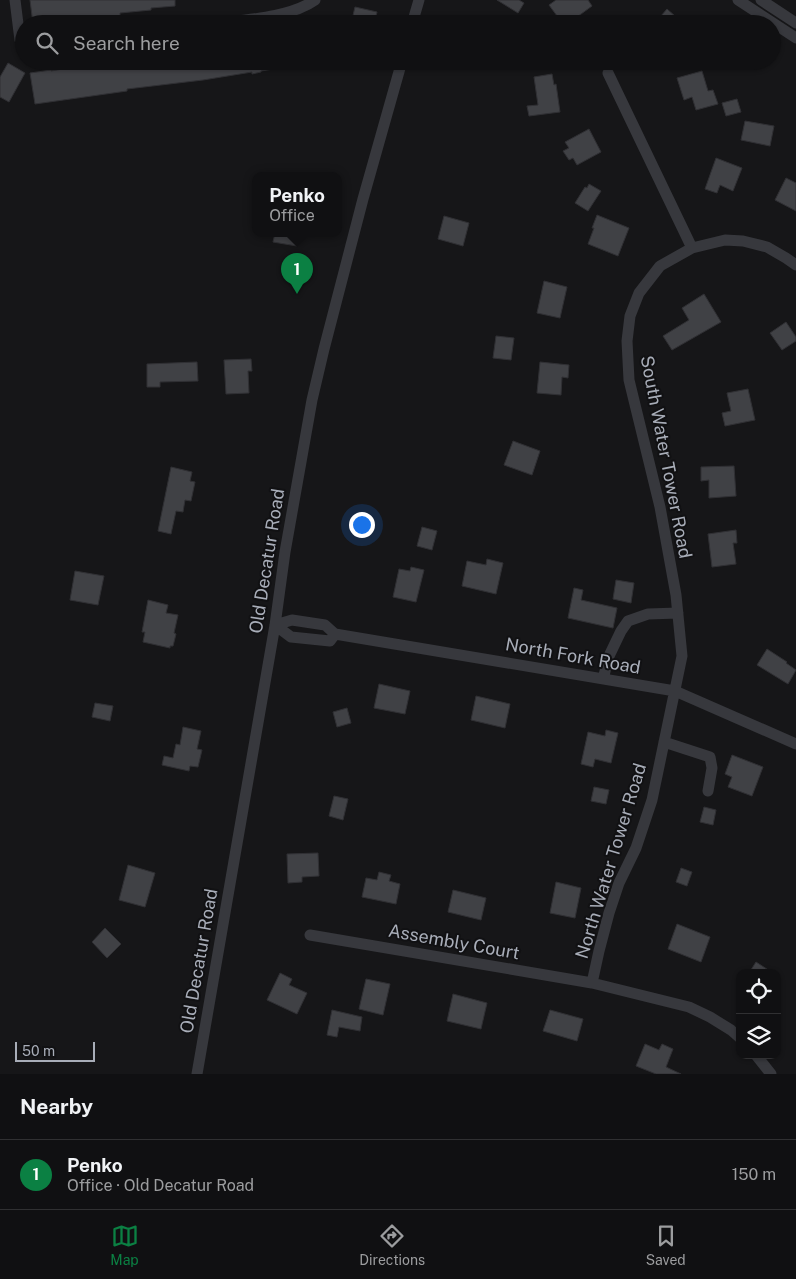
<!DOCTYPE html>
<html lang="en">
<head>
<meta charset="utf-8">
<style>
  body { margin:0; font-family:"Public Sans",sans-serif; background:#1e1e20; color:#f1f3f6 }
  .controls { position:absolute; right:15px; bottom:15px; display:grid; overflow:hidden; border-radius:10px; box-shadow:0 1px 4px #0004 }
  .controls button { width:45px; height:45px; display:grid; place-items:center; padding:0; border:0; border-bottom:1px solid #303032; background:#101012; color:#f1f3f6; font:25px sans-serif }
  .scale { position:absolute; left:15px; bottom:12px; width:80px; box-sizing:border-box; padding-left:5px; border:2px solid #a8adb8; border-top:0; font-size:14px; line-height:18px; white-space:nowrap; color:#a8adb8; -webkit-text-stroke:4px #111113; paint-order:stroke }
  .you { position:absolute; left:361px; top:524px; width:18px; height:18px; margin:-12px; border:4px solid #fff; border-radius:50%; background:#1a73e8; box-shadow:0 0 0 8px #1a73e833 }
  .badge { display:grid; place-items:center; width:32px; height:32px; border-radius:50%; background:#0b8043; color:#fff; font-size:16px; font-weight:700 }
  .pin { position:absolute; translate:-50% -41px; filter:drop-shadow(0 1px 2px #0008) }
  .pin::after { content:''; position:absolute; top:26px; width:18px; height:15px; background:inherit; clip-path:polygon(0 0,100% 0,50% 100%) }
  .popup { position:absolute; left:252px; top:172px; width:90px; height:65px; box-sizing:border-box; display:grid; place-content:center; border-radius:10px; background:#101012; filter:drop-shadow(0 1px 4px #0005); font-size:16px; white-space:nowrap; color:#9c9d9f }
  .popup b { font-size:19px; color:#f1f3f6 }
  .popup::after { content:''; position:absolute; left:50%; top:100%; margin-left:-10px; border:10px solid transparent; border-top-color:#101012 }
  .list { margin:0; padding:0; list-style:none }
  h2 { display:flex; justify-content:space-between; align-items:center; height:65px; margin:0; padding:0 20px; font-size:21px }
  h2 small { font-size:16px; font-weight:400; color:#9c9d9f }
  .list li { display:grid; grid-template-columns:32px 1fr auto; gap:15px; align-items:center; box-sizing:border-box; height:70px; padding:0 20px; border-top:1px solid #303032 }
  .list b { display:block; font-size:19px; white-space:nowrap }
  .list p { margin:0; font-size:16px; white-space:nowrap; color:#9c9d9f }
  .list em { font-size:16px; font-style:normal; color:#9c9d9f }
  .icon { flex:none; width:28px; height:28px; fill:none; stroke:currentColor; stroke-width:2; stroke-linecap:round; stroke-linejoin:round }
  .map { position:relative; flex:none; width:796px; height:1074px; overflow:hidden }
  .search { position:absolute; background:#101012; box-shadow:0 1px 4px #0004; left:15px; right:15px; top:15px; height:55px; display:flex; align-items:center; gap:12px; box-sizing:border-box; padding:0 18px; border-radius:28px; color:#9c9d9f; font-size:19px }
  .sheet { height:135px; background:#101012 }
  nav { display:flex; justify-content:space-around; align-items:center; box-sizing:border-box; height:70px; border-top:1px solid #303032; background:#101012; font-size:14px; color:#9c9d9f }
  nav a { display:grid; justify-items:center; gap:2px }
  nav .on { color:#0b8043 }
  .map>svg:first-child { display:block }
  .building { fill:#404145; stroke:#303034 }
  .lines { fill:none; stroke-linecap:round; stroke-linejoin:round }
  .minor { stroke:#37383d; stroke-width:11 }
  .labels { text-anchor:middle; stroke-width:4; stroke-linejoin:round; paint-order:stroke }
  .street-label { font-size:18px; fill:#a8adb8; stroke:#111113 }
</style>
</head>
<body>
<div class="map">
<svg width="796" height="1074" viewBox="0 0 796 1074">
  <rect width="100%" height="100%" fill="#161618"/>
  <path class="building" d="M 30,0 L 175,0 L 175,6 L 151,8 L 151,10 L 120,13 L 120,16 L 105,18 L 53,22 L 53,24 L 43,24 L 42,22 L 33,24 Z
    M 497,0 L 519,0 L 524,3 L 518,13 Z
    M 556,0 L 588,0 L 592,6 L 577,17 L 580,20 L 574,24 L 563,24 L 549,5 Z
    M 355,7 L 377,12 L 374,24 L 351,24 Z
    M 667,9 L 684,24 L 654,24 Z
    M 117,61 L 291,61 L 291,66 L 261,71 L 261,72 L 252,74 L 252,72 L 203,80 L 127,89 L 127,91 L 35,104 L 30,73 L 51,70 L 51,71 L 99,63 L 99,64 Z
    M 8,63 L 25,73 L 9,102 L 0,97 L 0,77 Z
    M 702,71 L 708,91 L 713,90 L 718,104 L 696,110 L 692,97 L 684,100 L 677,78 Z
    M 552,74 L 554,85 L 556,84 L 560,112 L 529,116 L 527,106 L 538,105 L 534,77 Z
    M 737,99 L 741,112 L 726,116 L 722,103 Z
    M 745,121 L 774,126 L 770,146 L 741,140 Z
    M 589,129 L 601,152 L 577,165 L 573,158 L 569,160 L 563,151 L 569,148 L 565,142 Z
    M 716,158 L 742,168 L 733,191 L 720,185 L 717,193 L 705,189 Z
    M 786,178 L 796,183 L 796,211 L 775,200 Z
    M 589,184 L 601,191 L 588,211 L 575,203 L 585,187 L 587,188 Z
    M 597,215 L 629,228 L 618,256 L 588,244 L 594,228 L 592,228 Z
    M 444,216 L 469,223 L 463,246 L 438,239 Z
    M 275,233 L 300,233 L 297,246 L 273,242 Z
    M 544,281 L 567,287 L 560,318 L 537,313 Z
    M 704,294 L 721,322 L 672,350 L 663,336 L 689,320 L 682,308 Z
    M 786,322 L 796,337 L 796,341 L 782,350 L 770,333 Z
    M 496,336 L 514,338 L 511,360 L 493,358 Z
    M 251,359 L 252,371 L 248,371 L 249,393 L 226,394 L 224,360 Z
    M 197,362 L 198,381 L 160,382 L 160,387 L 147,387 L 147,364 Z
    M 540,362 L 569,365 L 568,378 L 562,377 L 561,395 L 537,393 Z
    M 748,389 L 755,420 L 725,426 L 722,413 L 731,411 L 727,393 Z
    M 513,441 L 540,451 L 532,475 L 504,465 Z
    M 734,466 L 736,496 L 709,498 L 709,480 L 701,481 L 701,467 Z
    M 171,467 L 192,472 L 190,481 L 195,482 L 191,501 L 185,500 L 183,512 L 176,511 L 171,534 L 158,531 Z
    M 422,527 L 437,531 L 432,550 L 417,546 Z
    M 736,530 L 737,543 L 733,543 L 736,564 L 712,567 L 708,534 Z
    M 487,559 L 503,563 L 496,594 L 462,586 L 467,561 L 486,565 Z
    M 411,567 L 424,570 L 416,602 L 393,597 L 399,569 L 410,571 Z
    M 75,571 L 104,576 L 98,605 L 70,600 Z
    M 616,580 L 634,583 L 631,603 L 613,599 Z
    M 574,588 L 583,590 L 581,600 L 617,608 L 613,628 L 568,618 Z
    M 148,600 L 168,605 L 166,613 L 178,615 L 174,633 L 176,634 L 173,646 L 170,646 L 170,648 L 143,642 L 145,632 L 142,632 Z
    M 767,649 L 787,662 L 786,663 L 796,670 L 788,684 L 757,665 Z
    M 379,684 L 410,691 L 405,714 L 374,708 Z
    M 476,696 L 510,704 L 505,728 L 471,720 Z
    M 95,703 L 113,706 L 110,721 L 92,717 Z
    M 347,708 L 351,723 L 337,727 L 333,712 Z
    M 183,727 L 201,731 L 197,749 L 202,750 L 198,767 L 190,766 L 189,771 L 162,765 L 164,756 L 173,758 L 176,744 L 180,745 Z
    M 606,730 L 618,733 L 611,763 L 595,759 L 593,767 L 581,764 L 588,732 L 605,736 Z
    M 732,755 L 763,767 L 752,796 L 728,787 L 732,777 L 725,774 Z
    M 594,787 L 609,790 L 606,804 L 591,801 Z
    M 334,796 L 348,799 L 343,820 L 329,816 Z
    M 704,807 L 716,810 L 713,825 L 700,822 Z
    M 318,853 L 319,876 L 302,877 L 302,882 L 288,883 L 287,854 Z
    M 128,865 L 155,873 L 145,907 L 119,900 Z
    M 681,868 L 692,872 L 687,886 L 676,882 Z
    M 379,872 L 391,875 L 389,881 L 400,884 L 396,904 L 362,897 L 366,878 L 377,880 Z
    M 556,882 L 581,888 L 575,918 L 550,913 Z
    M 453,890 L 486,898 L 481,920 L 448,912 Z
    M 677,924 L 710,937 L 701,962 L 668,949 Z
    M 105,928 L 121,944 L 107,958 L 92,942 Z
    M 756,962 L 773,973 L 749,973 Z
    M 280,973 L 292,979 L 289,985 L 307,993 L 297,1014 L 267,1000 Z
    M 366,979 L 390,984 L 383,1015 L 359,1009 Z
    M 453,994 L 487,1003 L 481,1029 L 447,1021 Z
    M 332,1010 L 362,1017 L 360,1031 L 339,1027 L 337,1037 L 327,1035 Z
    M 550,1010 L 583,1019 L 577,1041 L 543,1031 Z
    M 645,1044 L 659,1050 L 662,1044 L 673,1049 L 666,1067 L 681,1074 L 656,1074 L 636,1066 Z"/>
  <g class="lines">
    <path class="minor" d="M 15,0 L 20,40 L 24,42
      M 738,0 L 796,38
      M 761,0 L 796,23
      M 212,24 C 242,20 290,18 315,0
      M 412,24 L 419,0
      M 608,73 L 692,248
      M 275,625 L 292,620 L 325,625 L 335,634 L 675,691 L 796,744
      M 275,625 L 291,637 L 330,641 L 335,634
      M 603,679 L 609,656 L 621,631 L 628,621 L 648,614 L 678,613
      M 664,742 L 710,757 L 712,768 L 708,791
      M 310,935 L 592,983 L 689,1007 L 710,1017 L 731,1030 L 740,1038
      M 592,983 L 599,951 L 609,913 L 619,883 L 636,848 L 652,800 L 682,656 L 676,595 L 660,507 L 629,380 L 627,341 L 630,316 L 639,293 L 660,266 L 692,248 L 725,240 L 743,241 L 767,247 L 786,258 L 796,265
      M 756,1055 L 771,1074
      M 197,1074 L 275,625 L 285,552 L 312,400 L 324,349 L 363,199 L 402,61"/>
  </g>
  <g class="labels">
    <g class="street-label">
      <text transform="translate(666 457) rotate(79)" y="6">South Water Tower Road</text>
      <text transform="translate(267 561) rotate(-81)" y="6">Old Decatur Road</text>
      <text transform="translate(573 656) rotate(10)" y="6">North Fork Road</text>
      <text transform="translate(611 861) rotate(-73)" y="6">North Water Tower Road</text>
      <text transform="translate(454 942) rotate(10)" y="6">Assembly Court</text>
      <text transform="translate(199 961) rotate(-80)" y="6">Old Decatur Road</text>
    </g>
  </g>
</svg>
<div class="controls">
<button><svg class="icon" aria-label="locate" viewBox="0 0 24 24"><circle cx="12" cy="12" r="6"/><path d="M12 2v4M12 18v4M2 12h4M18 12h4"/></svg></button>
<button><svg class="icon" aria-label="layers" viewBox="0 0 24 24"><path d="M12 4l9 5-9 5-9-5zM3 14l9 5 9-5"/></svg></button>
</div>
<div class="scale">50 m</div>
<div class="you"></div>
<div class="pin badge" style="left:297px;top:294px">1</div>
<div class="popup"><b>Penko</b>Office</div>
<div class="search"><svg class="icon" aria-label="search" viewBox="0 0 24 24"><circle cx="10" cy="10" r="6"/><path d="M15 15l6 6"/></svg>Search here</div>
</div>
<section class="sheet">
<h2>Nearby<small></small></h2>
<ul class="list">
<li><span class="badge">1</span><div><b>Penko</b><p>Office · Old Decatur Road</p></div><em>150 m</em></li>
</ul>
</section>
<nav>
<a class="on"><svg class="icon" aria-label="map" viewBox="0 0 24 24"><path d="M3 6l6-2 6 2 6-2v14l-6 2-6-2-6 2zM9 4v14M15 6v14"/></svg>Map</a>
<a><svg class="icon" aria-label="directions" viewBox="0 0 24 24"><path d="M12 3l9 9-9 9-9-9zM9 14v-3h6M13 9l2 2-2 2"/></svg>Directions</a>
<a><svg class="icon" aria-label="saved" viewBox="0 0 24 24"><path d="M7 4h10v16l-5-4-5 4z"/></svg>Saved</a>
</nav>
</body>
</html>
